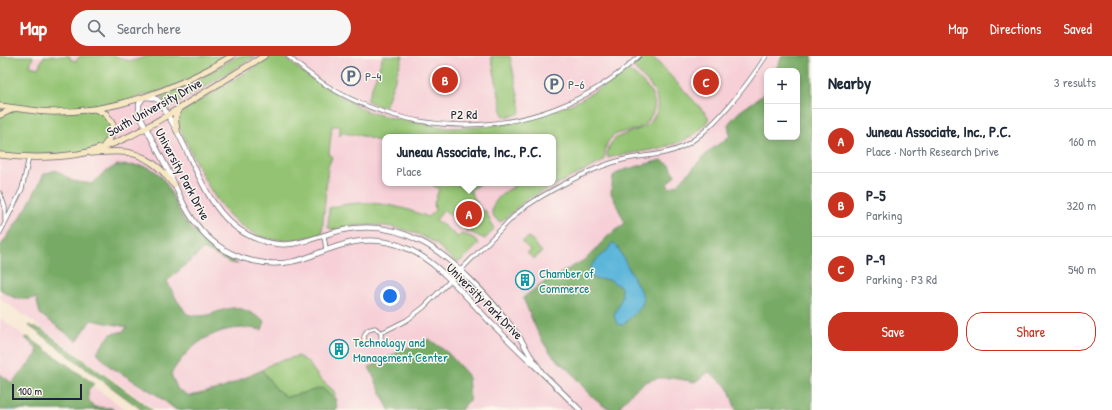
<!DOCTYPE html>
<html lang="en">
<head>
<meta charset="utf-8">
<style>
  body { margin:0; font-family:"Patrick Hand",sans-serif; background:#f6f6f7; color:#1f2937 }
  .controls { position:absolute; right:12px; top:12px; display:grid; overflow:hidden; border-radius:8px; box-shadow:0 2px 6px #0003 }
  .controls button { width:36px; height:36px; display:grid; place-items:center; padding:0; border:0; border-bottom:1px solid #e0e1e3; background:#fff; color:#1f2937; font:20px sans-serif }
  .scale { position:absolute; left:12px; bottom:10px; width:70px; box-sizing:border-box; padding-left:4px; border:2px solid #22223b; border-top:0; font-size:11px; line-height:14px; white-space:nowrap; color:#22223b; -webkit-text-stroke:3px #fbf7ec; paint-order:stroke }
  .you { position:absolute; left:390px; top:240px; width:14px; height:14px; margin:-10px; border:3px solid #fff; border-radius:50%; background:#1a73e8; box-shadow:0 0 0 6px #1a73e833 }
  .badge { display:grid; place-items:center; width:26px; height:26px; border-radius:50%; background:#c8321e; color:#fff; font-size:13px; font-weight:700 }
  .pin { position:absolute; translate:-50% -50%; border:2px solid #fff; box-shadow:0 1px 4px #0006 }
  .popup { position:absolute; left:382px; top:78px; width:174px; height:52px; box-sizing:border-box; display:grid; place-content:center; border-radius:8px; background:#fff; filter:drop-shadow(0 1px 3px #0005); font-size:13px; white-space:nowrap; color:#747a83 }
  .popup b { font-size:15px; color:#1f2937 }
  .popup::after { content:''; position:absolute; left:50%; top:100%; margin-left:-8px; border:8px solid transparent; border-top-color:#fff }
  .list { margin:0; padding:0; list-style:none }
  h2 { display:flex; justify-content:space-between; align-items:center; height:52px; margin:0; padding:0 16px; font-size:17px }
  h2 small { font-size:13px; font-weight:400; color:#747a83 }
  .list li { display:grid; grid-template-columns:26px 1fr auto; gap:12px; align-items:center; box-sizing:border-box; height:64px; padding:0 16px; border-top:1px solid #e0e1e3 }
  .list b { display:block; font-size:15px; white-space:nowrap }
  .list p { margin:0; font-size:13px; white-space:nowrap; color:#747a83 }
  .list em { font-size:13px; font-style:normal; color:#747a83 }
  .actions { display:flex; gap:8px; padding:12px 16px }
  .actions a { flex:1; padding:9px 0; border:1px solid #c8321e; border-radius:16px; text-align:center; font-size:14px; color:#c8321e }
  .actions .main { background:#c8321e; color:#fff }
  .icon { flex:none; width:22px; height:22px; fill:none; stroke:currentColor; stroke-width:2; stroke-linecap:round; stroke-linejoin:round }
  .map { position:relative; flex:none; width:812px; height:354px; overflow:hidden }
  header { display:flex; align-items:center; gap:24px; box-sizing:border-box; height:56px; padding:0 20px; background:#c8321e; color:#fff }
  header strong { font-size:19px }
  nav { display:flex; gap:22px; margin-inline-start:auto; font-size:14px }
  .search { width:280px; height:36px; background:#f6f6f7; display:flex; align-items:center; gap:10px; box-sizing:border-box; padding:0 14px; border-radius:22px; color:#747a83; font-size:15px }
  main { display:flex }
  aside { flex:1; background:#fff }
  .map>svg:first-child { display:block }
  .built { fill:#f6cfd7; fill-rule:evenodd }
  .green { fill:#94c473; stroke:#5b7357 }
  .forest { fill:#77aa65; stroke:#4c6650 }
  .water { fill:#5cb6da; stroke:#3f6c8a }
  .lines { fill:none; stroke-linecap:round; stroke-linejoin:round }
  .stream { stroke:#5cb6da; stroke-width:1.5 }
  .minor-casing { stroke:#6c6770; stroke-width:5 }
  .tertiary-casing { stroke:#6c6770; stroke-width:6 }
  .secondary-casing { stroke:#6c6770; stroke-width:7 }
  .minor { stroke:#fff; stroke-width:3.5 }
  .tertiary { stroke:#fff; stroke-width:4.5 }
  .secondary { stroke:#f7e8c3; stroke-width:5.5 }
  .labels { text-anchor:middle; stroke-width:3; stroke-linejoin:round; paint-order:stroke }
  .service-label { font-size:13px; fill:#4e5e75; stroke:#fbf7ec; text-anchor:start }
  .street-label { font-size:13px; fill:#22223b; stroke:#fbf7ec }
  .culture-label { font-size:13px; fill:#0d838f; stroke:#fbf7ec; text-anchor:start }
</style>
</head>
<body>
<header>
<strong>Map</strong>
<div class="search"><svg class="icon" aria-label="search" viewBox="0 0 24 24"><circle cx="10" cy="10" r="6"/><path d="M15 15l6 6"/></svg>Search here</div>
<nav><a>Map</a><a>Directions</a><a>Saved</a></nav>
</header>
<main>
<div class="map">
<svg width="812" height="354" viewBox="0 0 812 354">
  <rect width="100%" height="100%" fill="#fbf7ec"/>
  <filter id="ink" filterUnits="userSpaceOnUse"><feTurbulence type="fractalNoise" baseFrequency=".025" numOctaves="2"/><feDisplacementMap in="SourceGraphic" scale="8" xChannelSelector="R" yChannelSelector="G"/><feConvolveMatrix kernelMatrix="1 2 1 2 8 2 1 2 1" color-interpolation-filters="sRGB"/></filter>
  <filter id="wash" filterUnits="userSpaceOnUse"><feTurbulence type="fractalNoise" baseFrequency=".012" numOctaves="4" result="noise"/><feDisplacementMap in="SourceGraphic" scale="16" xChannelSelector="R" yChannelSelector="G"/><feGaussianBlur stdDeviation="0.9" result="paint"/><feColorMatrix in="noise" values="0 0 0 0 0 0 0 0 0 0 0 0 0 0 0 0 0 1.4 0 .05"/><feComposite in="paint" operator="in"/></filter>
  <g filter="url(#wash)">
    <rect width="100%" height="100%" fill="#f6e8d1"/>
    <path class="built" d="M 0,0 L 812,0 L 812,354 L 156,354 L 0,242 ZM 767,15 L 797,15 L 797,81 L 767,81 ZM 385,81 L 553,81 L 553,127 L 385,127 Z
      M 0,262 L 126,354 L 0,354 Z"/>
    <path class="green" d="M 0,0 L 33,0 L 30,10 L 38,12 L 44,0 L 70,0 L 70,3 L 76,5 L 80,0 L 116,0 L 125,4 L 132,5 L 149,0 L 232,0 L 174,31 L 98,52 L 107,59 L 113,75 L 102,91 L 76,98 L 0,99 Z
      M 238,0 L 256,0 L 168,53 L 161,40 L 163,39 L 192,27 Z
      M 273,0 L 283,0 L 310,22 L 366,55 L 392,62 L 449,72 L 480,71 L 517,66 L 549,57 L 580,44 L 610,26 L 628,13 C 642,26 665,42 649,63 C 646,67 642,71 637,73 C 629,76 618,75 611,82 C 604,89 606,96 604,105 L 527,143 L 501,166 C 479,156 503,135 514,131 L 511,127 L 553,127 L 553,81 L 385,81 L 385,87 L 359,79 L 341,77 L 340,80 L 340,70 L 332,70 L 329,98 L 332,101 L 328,111 L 322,177 C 315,181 306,181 298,183 C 228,195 203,119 178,69 L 180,59 L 183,55 Z
      M 383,0 L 403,0 L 386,49 L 381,51 L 367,45 Z
      M 491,0 L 510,0 L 521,54 L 519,58 L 506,61 L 503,59 Z
      M 642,0 L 652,0 L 708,60 L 708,65 C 689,94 639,94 608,102 C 607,99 607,97 608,94 C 614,72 640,82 654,61 C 658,55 658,47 656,40 C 653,28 640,22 634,11 L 635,7 Z
      M 434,127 L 481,127 L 470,134 L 481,155 L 485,154 L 494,173 L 485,183 L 465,174 L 467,172 L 444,154 L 436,164 L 458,181 L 461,178 C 468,180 475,180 479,188 L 461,205 L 454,205 C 448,200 442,193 436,188 C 404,167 368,166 332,174 L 328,171 L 329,152 C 363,142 397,148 428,161 L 435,154 L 434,147 L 439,133 L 433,129 Z
      M 529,181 L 542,196 L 534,203 L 527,197 L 530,194 L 522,186 Z
      M 298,300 L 308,306 L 319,322 L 334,335 L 336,345 L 322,332 L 287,341 L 277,334 L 262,314 L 273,307 Z"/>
    <path class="forest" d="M 782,0 L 812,0 L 812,354 L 736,354 L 728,331 L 709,316 L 695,326 C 652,317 644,321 617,354 C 598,354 581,327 569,314 C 562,308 554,302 549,295 C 537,279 531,260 523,242 L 541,228 L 586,203 L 608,180 L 625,167 L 611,137 L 613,120 L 620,115 L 661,104 L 670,109 L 675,119 L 667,128 L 670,132 L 678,128 L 709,95 L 730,80 L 728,68 L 739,56 L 763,39 L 767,31 L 767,81 L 797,81 L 797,15 L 775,15 Z
      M 117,109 C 126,110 141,108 150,112 C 170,121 175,153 187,168 C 202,184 219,196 238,208 L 230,207 L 204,193 L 167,225 L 177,244 L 187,258 C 210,264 213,254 233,252 C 244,251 256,260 265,265 L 262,274 C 223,266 191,284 171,318 L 178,334 L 190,340 L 223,332 L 262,314 L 277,334 L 287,341 L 322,332 L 336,345 L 337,354 L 176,354 L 157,339 L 109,310 L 97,296 L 111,278 L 124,275 L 127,271 L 91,264 L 77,285 L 40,258 L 36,242 C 19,245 15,244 0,233 L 0,191 L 27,151 L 44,118 L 56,114 L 72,125 L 92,128 L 103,117 Z
      M 28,269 L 42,274 L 152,354 L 142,354 Z
      M 28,281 L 94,328 L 88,334 L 89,345 L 94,351 L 112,352 L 114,354 L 0,354 L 0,318 L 12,327 L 37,298 L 37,293 L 25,282 Z
      M 429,283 L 448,297 L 468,319 L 470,343 L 461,354 L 389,354 L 369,311 L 402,294 Z"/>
    <path class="water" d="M 614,187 L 617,190 L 644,242 L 641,251 L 623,269 L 617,268 L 614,260 L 622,241 L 621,231 L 610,224 L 595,223 L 589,218 C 589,204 607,200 611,188 Z"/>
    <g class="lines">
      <path class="stream" d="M 9,354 L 13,354"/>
    </g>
  </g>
  <g filter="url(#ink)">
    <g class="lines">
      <g class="minor-casing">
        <path id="minor" d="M 288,0 C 387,91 540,93 639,0
          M 0,137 L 5,151 L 5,165
          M 0,177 L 22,133 L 29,101
          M 324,180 L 326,193
          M 381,277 L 381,284 L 376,289 L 369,289 C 362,285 363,279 368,274 L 375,272 L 381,277 L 407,264 L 424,251 L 517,157 C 541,138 593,111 622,104 C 642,99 664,100 682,91 C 712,76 748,28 766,0"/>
      </g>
      <g class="tertiary-casing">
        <path id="tertiary" d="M 542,317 C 539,311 534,305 530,299 C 525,291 521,282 514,274 C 493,245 452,200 420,185 C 401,175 378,170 356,172 C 314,176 293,202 248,179 C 206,158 193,99 170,63 C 166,57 163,49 159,45 C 155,41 149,41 144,41 L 139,48 L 139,57 C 148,77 159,96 169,116 C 178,136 186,157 201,174 C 228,205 272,216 311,200 C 343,187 371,177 406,192 C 438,205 466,241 489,265 C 519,295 550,324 580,354"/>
      </g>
      <g class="secondary-casing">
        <path id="secondary" d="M 0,50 C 18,52 37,56 54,56 C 117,56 179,32 232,0
          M 95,53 L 106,58 L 113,69 L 110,82 L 104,90
          M 0,59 L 13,53
          M 177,75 L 175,62 L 179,52
          M 91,97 C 119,95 136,92 159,112 C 165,117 169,124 174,129
          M 0,99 C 26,102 53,102 79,98 C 116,91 149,70 181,51 C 209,34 236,17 264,0"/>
      </g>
      <use href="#minor" class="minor"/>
      <use href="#tertiary" class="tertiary"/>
      <use href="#secondary" class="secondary"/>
    </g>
  </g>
  <defs>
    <g id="parking-ring" transform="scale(1)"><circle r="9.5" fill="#fbf7ec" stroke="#5c6f8a" stroke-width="1.5"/><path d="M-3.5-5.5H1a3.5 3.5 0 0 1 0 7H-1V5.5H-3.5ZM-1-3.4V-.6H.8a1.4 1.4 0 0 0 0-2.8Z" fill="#5c6f8a"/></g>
    <g id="building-ring" transform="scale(1)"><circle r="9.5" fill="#fbf7ec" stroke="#0f9aa8" stroke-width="1.5"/><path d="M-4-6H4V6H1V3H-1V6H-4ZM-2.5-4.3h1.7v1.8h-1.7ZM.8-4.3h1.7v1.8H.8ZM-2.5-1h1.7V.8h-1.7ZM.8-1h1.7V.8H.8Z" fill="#0f9aa8"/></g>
  </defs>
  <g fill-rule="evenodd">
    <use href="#parking-ring" x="351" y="20"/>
    <use href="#parking-ring" x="554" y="28"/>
    <use href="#building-ring" x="525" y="224"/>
    <use href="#building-ring" x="339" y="293"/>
  </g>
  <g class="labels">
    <g class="service-label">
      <text x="365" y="25">P-4</text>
      <text x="568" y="33">P-6</text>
    </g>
    <g class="street-label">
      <text transform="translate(154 51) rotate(-29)" y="5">South University Drive</text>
      <text x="464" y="63">P2 Rd</text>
      <text transform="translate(183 118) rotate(62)" y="5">University Park Drive</text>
      <text transform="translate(485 245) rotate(45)" y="5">University Park Drive</text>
    </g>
    <g class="culture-label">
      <text x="539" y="222">Chamber of<tspan x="539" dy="15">Commerce</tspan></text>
      <text x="353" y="291">Technology and<tspan x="353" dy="15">Management Center</tspan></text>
    </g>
  </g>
</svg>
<div class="controls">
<button>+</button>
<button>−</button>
</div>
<div class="scale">100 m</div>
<div class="you"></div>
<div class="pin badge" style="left:469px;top:158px">A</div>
<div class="popup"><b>Juneau Associate, Inc., P.C.</b>Place</div>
<div class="pin badge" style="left:445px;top:24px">B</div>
<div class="pin badge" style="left:706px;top:26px">C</div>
</div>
<aside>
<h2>Nearby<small>3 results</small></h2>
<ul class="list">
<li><span class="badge">A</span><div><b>Juneau Associate, Inc., P.C.</b><p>Place · North Research Drive</p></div><em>160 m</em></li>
<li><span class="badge">B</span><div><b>P-5</b><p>Parking</p></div><em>320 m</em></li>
<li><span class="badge">C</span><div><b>P-9</b><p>Parking · P3 Rd</p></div><em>540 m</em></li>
</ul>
<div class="actions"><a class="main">Save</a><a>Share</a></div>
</aside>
</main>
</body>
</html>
